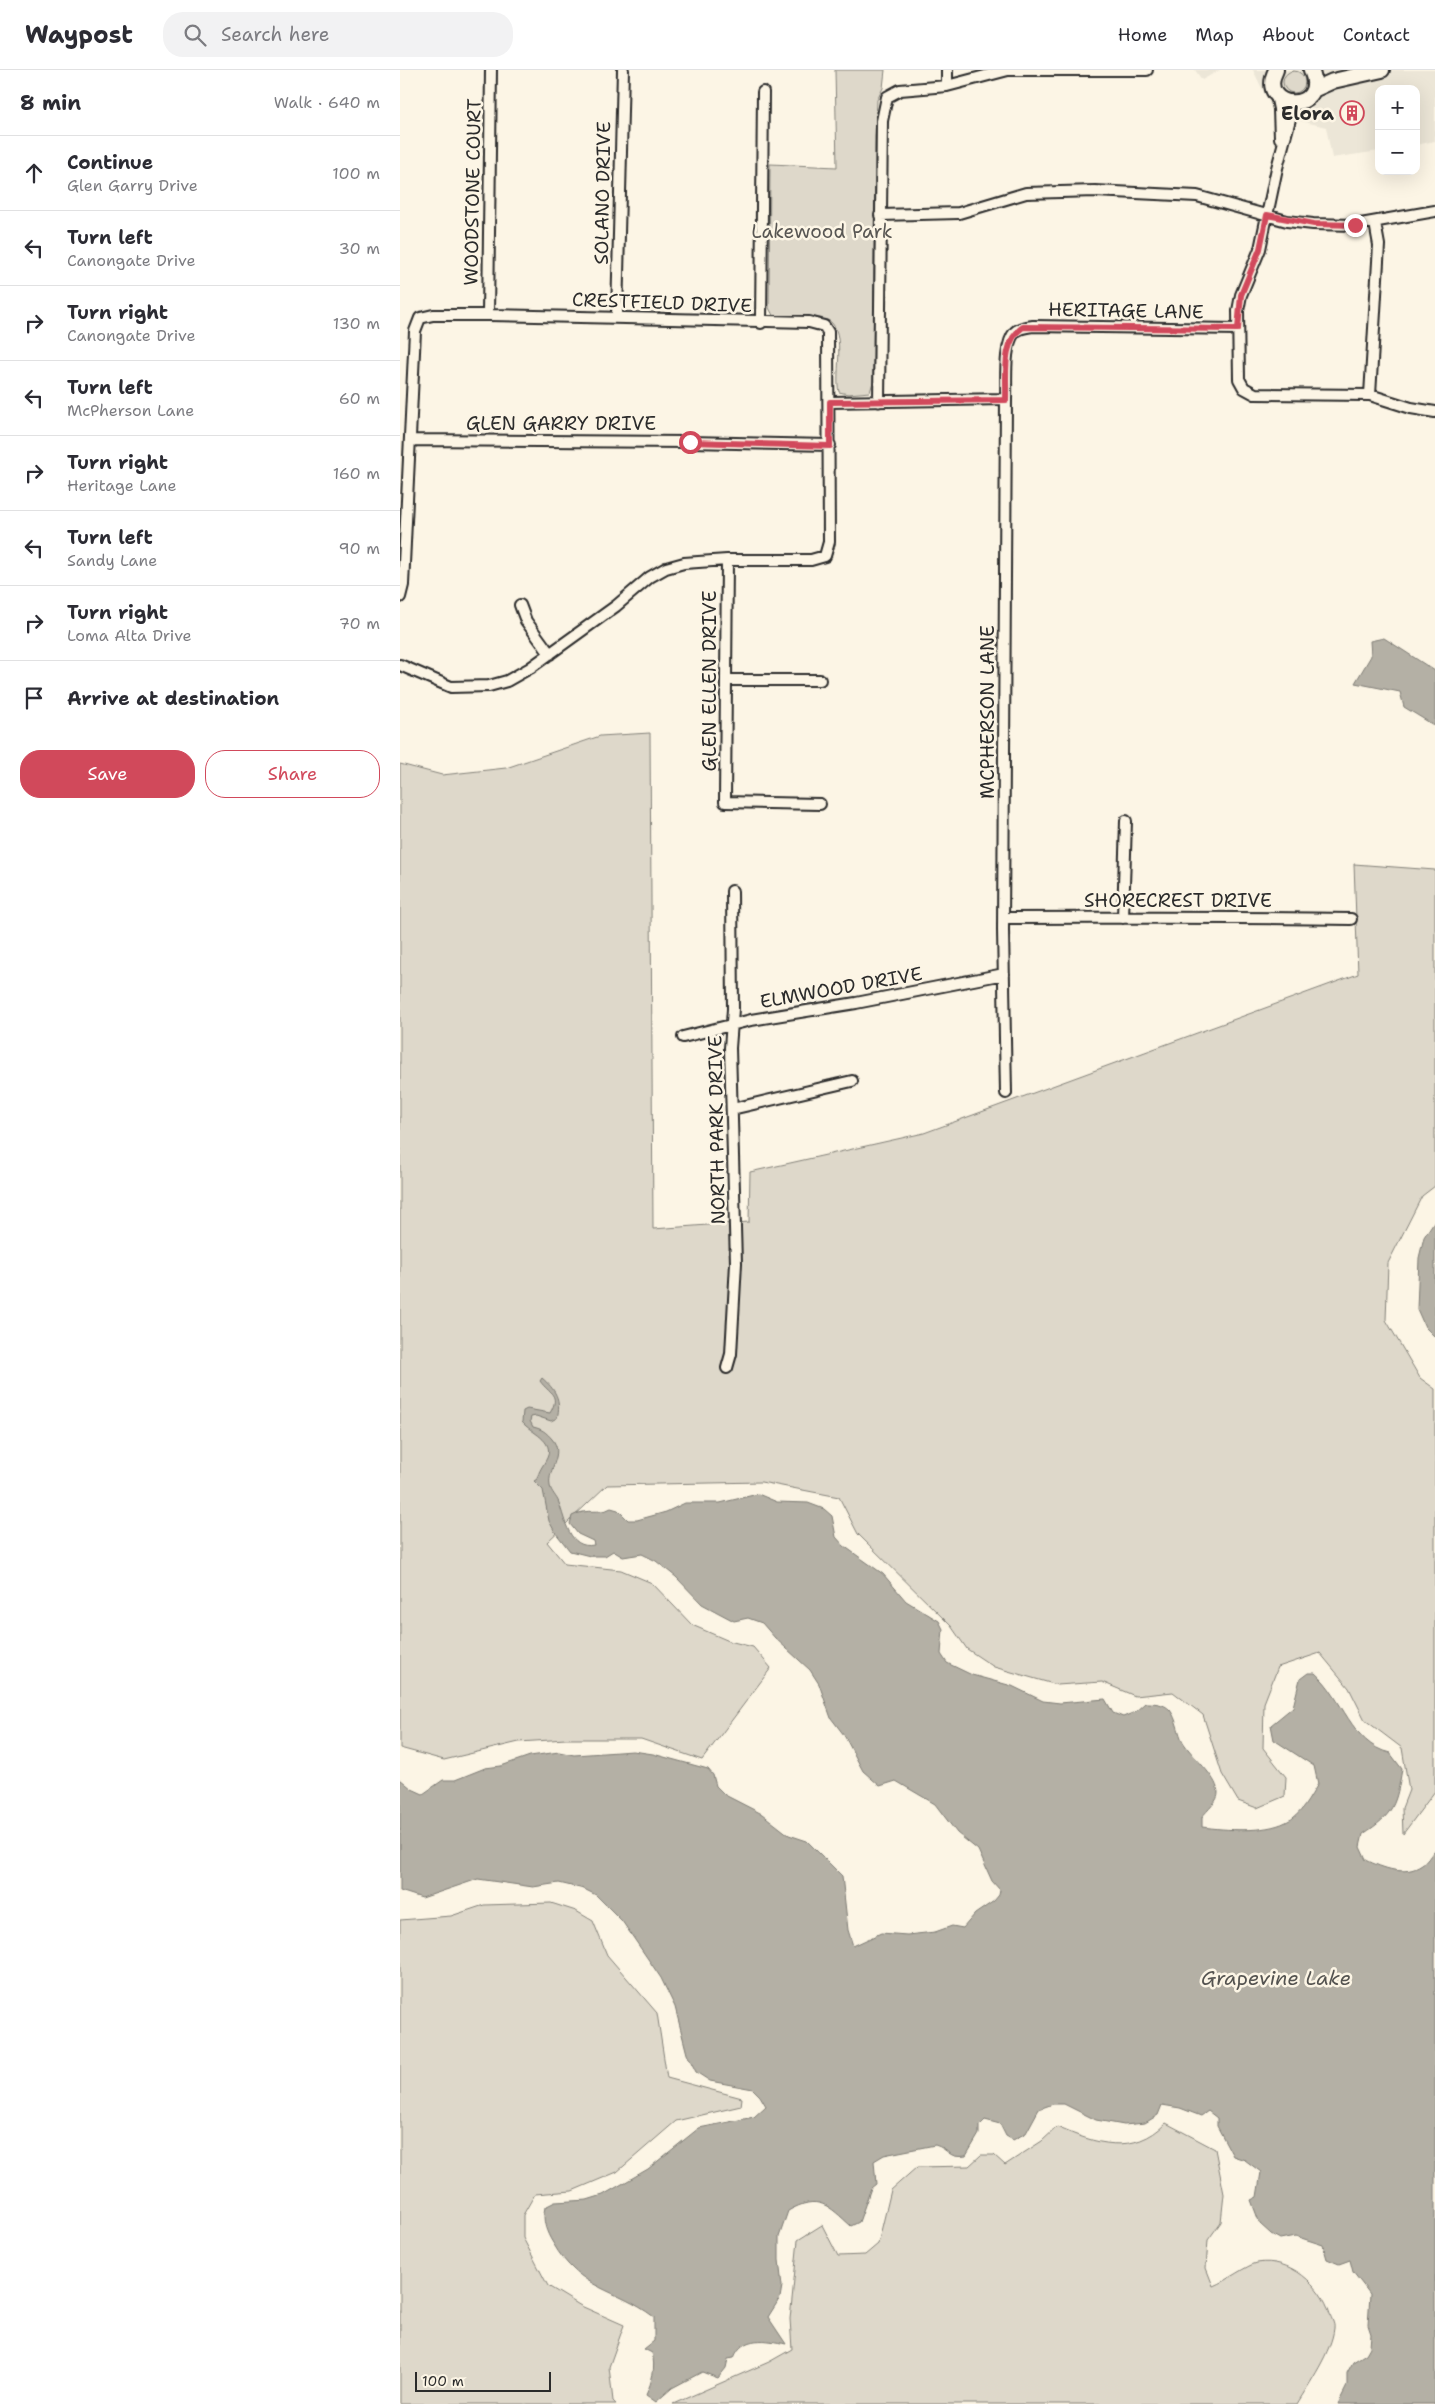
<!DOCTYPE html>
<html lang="en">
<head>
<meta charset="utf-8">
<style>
  body { margin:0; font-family:"Shantell Sans",sans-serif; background:#f2f2f3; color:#2b2b33 }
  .controls { position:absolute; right:15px; top:15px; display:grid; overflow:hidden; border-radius:10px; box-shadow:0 5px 20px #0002 }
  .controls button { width:45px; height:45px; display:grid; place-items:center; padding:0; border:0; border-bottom:1px solid #e1e1e2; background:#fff; color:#2b2b33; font:25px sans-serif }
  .scale { position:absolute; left:15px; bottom:12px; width:136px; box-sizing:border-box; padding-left:5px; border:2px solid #2b2b2b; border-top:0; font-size:14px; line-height:18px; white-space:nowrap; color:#2b2b2b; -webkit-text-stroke:4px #fcf5e5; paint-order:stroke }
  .stop { position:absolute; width:15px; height:15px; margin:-11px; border:4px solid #d1495b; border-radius:50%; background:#fff }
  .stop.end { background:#d1495b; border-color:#fff; box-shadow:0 1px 5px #0008 }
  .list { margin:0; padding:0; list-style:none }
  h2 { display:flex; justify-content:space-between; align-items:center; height:65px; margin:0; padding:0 20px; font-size:21px }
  h2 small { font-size:16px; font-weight:400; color:#7c7c81 }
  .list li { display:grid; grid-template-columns:32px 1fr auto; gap:15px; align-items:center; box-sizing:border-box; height:75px; padding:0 20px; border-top:1px solid #e1e1e2 }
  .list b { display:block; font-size:19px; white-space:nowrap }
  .list p { margin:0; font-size:16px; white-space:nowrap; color:#7c7c81 }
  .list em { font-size:16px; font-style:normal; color:#7c7c81 }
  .actions { display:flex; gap:10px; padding:15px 20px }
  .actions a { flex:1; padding:11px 0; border:1px solid #d1495b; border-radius:20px; text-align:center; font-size:18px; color:#d1495b }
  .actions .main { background:#d1495b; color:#fff }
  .icon { flex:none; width:28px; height:28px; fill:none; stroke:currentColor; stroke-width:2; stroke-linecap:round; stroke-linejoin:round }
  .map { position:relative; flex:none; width:1035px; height:2334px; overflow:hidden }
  header { display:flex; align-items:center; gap:30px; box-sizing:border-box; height:70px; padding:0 25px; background:#fff; border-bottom:1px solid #e1e1e2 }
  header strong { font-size:24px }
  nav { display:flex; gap:28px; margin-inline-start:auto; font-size:18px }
  .search { width:350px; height:45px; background:#f2f2f3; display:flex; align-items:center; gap:12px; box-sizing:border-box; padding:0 18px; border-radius:20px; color:#7c7c81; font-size:19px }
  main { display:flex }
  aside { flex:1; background:#fff }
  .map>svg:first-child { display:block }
  .built { fill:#ece6d7 }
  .green { fill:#ded8ca; stroke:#84827a }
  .water { fill:#b4b0a5; stroke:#7d7b74 }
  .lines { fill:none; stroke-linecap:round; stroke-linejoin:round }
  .street-casing { stroke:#2b2b2b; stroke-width:14 }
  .secondary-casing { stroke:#2b2b2b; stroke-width:18 }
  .street { stroke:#fcf5e5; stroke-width:10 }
  .secondary { stroke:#fcf5e5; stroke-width:14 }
  .route { stroke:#d1495b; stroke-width:6 }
  .labels { text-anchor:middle; stroke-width:5; stroke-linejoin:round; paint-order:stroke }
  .poi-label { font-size:19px; font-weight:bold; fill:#2b2b2b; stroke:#fcf5e5; text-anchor:end }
  .street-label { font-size:19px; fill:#2b2b2b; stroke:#fcf5e5 }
  .park-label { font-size:19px; fill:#585653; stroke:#fcf5e5 }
  .water-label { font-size:20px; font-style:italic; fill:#545350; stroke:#fcf5e5 }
</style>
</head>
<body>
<header>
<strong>Waypost</strong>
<div class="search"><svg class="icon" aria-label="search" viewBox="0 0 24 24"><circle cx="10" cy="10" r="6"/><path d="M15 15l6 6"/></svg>Search here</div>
<nav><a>Home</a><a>Map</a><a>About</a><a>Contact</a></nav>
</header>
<main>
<aside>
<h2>8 min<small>Walk · 640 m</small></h2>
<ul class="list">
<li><svg class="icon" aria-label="ahead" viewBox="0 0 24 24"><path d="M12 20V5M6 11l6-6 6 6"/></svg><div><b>Continue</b><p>Glen Garry Drive</p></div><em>100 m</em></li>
<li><svg class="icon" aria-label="left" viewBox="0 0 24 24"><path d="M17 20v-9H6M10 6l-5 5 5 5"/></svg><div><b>Turn left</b><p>Canongate Drive</p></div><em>30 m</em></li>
<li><svg class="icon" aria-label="right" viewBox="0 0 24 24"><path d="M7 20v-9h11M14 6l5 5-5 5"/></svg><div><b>Turn right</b><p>Canongate Drive</p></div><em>130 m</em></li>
<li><svg class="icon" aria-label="left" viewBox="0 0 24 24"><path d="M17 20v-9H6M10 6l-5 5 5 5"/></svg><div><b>Turn left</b><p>McPherson Lane</p></div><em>60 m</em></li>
<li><svg class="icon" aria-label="right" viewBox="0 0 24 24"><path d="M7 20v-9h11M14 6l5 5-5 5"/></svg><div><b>Turn right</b><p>Heritage Lane</p></div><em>160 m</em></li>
<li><svg class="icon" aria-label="left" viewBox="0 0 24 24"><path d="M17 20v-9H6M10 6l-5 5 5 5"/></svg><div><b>Turn left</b><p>Sandy Lane</p></div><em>90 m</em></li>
<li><svg class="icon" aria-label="right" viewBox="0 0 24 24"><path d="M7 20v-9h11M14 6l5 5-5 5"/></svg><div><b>Turn right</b><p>Loma Alta Drive</p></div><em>70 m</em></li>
<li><svg class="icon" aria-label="arrive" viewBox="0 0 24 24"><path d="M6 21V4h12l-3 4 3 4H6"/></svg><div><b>Arrive at destination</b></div></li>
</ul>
<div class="actions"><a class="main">Save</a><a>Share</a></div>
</aside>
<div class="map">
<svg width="1035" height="2334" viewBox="0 0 1035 2334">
  <rect width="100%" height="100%" fill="#fcf5e5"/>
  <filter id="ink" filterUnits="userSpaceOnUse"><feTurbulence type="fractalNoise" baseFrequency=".02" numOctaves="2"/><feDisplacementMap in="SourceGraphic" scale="10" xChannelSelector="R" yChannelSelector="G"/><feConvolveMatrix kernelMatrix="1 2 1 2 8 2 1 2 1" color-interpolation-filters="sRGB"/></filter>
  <g filter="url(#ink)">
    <path class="built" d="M 795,0 L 820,0 L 802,10 Z
      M 853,0 L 1035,0 L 1035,71 L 1016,75 L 1016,19 L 979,19 L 979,81 L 932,88 L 926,57 L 875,45 Z"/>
    <path class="green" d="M 435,0 L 485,0 L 483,18 L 477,30 L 475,67 L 473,312 L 470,322 L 448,324 L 439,322 C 434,304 448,255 425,249 C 410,245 389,248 374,247 L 369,238 L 370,94 L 437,97 Z
      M883 12a11 11 0 1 1 22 0a11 11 0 1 1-22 0Z
      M 250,663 L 253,1159 L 349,1152 L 350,1102 L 524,1063 L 958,904 L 954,794 L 1035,800 L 1035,1116 L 1022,1126 L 988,1193 L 986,1250 L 1020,1308 L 1035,1319 L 1035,1721 L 1003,1764 L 1002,1738 L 1009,1720 L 1002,1678 L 965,1650 L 949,1618 L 920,1583 L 878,1597 L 864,1633 L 863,1678 L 886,1707 L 885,1726 L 857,1738 L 838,1731 L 822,1704 L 803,1645 L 773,1622 L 735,1626 L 702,1612 L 657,1615 L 594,1597 L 567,1579 L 551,1556 L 458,1464 L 439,1427 L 361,1412 L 207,1415 L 147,1472 L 165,1494 L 221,1500 L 252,1513 L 292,1555 L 329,1571 L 353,1577 L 371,1598 L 302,1690 L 241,1669 L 166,1669 L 119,1672 L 44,1690 L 0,1678 L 0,694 L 42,705 L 106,698 L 200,666 Z
      M 151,1833 L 176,1841 L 193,1851 L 207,1885 L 257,1943 L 267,2008 L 342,2028 L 341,2036 L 276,2051 L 217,2102 L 172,2121 L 135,2124 L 123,2145 L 123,2168 L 148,2216 L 181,2236 L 224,2255 L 209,2297 L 213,2331 L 216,2334 L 0,2334 L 0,1850 L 51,1846 L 84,1835 Z
      M 766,2053 L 815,2079 L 824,2124 L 821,2152 L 808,2170 L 806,2198 L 813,2216 C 826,2211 847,2195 857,2193 C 890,2187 921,2215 930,2244 C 931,2248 935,2254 934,2258 C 932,2281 909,2314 897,2334 L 273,2334 L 369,2292 L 392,2279 L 390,2249 L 398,2170 L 422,2155 L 438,2186 L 465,2185 L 478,2174 L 491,2120 L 517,2097 L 569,2096 L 581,2085 L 594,2085 L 605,2095 L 642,2071 L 657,2057 C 695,2074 734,2086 766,2053 Z"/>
    <path class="water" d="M 984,568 L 1035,601 L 1035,656 L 1004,637 L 1000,622 L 955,613 L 971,586 L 970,571 Z
      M 1035,1150 L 1035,1267 L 1025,1257 L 1017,1239 L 1019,1188 L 1024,1167 Z
      M 142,1308 C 155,1319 162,1330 157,1348 L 151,1351 L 136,1346 L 131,1347 L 130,1351 L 133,1357 C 142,1359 146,1362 152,1369 C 165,1384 147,1399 150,1416 C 151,1422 157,1427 159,1433 C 165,1449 169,1480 194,1475 L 193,1471 L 178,1464 L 170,1454 L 172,1446 C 188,1437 199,1445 211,1438 L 218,1440 L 228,1450 L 237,1450 L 266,1442 L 285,1433 L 320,1433 L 358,1424 L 377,1432 L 408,1433 L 424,1439 L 432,1446 L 436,1467 L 444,1476 L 483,1504 L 506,1531 L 539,1551 L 543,1559 L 541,1584 L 547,1593 L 572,1605 L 612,1616 L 643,1631 L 660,1633 L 705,1629 L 713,1643 L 723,1647 L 735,1642 L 745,1633 C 753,1633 764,1633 770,1640 C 777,1649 778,1663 783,1672 C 793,1688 816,1705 818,1722 C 819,1731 807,1740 802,1747 L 802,1757 C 826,1760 864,1763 886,1752 C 901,1746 910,1727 918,1714 L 914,1696 L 874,1670 L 871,1655 L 893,1637 L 900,1609 L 908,1603 L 915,1603 C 943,1627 951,1674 990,1683 L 1002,1699 C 996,1735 994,1744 963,1764 L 960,1777 L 966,1790 C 983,1798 1005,1807 1022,1795 C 1027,1792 1031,1784 1035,1780 L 1035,2334 L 938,2334 L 947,2316 L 947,2303 L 953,2292 L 966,2284 L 970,2277 L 971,2264 L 968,2255 L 970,2224 L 953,2202 L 950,2190 L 939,2194 L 927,2189 L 923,2175 L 895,2166 L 880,2169 L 871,2164 L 860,2154 L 851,2130 L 857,2127 L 861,2102 L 845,2090 L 833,2086 L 817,2056 L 817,2048 L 808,2041 L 801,2046 L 780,2038 L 762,2035 L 758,2045 L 745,2053 L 724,2055 L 696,2050 L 664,2034 L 653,2034 L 639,2039 L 626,2063 L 613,2070 L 606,2066 L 600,2054 L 585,2050 L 579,2056 L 579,2064 L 566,2086 C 548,2089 549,2079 535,2075 L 484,2085 L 474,2091 L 476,2114 L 471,2118 L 459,2152 L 451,2156 C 429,2136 419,2123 388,2141 L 379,2167 L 379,2190 L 382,2216 L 380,2228 L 368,2247 L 386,2274 C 367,2270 342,2265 334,2288 L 328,2289 L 326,2298 L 318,2308 L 302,2302 L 272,2318 L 256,2332 L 246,2325 C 252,2311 256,2298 252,2283 L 244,2279 L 254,2271 L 254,2247 C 216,2218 180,2221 153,2173 C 146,2162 142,2150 145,2137 L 155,2132 L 187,2130 L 203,2125 L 248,2099 L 299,2058 L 354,2047 L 366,2036 L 360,2026 L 353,2019 L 310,2011 L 296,2002 L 287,1984 L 275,1937 L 261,1908 L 222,1851 L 196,1825 L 184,1819 L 159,1813 L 133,1817 L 78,1809 L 22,1828 L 0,1821 L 0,1709 L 12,1719 L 23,1724 L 43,1710 L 55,1710 L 85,1698 L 101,1696 L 130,1686 L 159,1682 L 174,1685 L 233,1681 L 253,1684 L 308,1699 L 313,1705 L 316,1716 L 325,1725 L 362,1744 L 389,1765 L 407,1771 L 442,1806 L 448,1860 L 453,1876 L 481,1863 L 507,1865 L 535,1862 L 552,1856 L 563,1858 L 575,1844 L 594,1831 L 599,1825 L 600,1820 L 592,1811 L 578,1780 L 557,1763 L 535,1734 L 496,1711 L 480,1716 L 463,1701 L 444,1665 L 431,1648 L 419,1614 L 410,1600 L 375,1568 L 362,1553 L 348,1548 L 334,1551 L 302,1534 L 276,1507 L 256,1491 L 242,1484 L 223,1487 L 213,1481 L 205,1486 L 190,1486 L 170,1481 L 155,1462 L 149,1451 L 143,1420 L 134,1411 L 137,1409 C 139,1400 143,1396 147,1388 C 155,1370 131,1363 122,1352 L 123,1341 L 127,1339 L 150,1343 C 161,1324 149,1324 140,1311 Z"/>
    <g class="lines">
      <g class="street-casing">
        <path id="street" d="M 547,16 L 547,0
          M 876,25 L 879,39 L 880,68
          M 894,34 L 877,98 L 860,179 L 841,225 L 838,241 L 839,309 L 844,318 L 855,324 L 970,325 L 1011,338 L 1035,342
          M 480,145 L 559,143 L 626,123 L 695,121 L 797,126 L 887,151 L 913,154 L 955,155 L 1035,141
          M 88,245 L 91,0
          M 217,246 L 223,0
          M 361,253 L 363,22
          M 970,325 L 979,175 L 975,153
          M 430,332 L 606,329
          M 479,332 L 482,51 L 487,27 L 500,20 L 547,16 L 608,0 L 747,0
          M 11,370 L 290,372 L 430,375
          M 327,490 L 325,732 L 420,734
          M 0,527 L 3,515 L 15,261 L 20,248 L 33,245 L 88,245 L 409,252 L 424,256 L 428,262 L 429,472 L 425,486 L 411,490 L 327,490 L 284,493 L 266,498 L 250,507 L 216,536 L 130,598 L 107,611 L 89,616 L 51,617 L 0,595
          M 120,535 L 126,551 L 150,584
          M 328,610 L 420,610
          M 604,848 C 720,848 835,847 951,849
          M 723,848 L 726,751
          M 283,967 L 351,950 L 456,933 L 604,904
          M 606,1023 L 603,860 L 606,329 C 607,313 603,275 615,262 C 620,257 627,257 633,256 L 838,259
          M 332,1039 L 452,1011
          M 327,1298 L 331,1284 L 336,1193 L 330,978 L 333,939 L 332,821"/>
      </g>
      <g class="secondary-casing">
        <path id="secondary" d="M 876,0 C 855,41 930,45 911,0
          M 913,20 L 933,11 L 982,0"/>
      </g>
      <use href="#street" class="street"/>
      <use href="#secondary" class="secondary"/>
    </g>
  </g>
  <g class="lines" filter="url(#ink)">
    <path class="route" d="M 290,372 L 430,376 L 430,332 L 606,330 C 607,305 601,272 623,257 L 838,259 L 841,225 L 860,179 L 867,145 L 914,154 L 955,155"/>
  </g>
  <defs>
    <g id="building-ring" transform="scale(1.25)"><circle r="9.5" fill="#fcf5e5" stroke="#d1495b" stroke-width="1.5"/><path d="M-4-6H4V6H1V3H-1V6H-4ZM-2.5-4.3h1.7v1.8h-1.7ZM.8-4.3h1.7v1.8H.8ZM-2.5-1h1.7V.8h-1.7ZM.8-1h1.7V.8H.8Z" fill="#d1495b"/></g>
  </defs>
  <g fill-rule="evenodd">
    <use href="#building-ring" x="952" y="43"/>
  </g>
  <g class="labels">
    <g class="poi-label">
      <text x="934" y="50">Elora</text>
    </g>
    <g class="street-label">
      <text transform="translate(72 122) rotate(-89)" y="7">WOODSTONE COURT</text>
      <text transform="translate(202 123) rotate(-89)" y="7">SOLANO DRIVE</text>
      <text transform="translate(262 232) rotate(2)" y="7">CRESTFIELD DRIVE</text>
      <text transform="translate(726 240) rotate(1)" y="7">HERITAGE LANE</text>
      <text x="161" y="360">GLEN GARRY DRIVE</text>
      <text transform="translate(309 611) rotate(-90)" y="7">GLEN ELLEN DRIVE</text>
      <text transform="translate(587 642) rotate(-90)" y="7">MCPHERSON LANE</text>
      <text x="778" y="837">SHORECREST DRIVE</text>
      <text transform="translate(441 917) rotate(-10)" y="7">ELMWOOD DRIVE</text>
      <text transform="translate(316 1060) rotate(-91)" y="7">NORTH PARK DRIVE</text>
    </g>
    <g class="park-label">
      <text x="422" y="168">Lakewood Park</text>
    </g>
    <g class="water-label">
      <text x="876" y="1915">Grapevine Lake</text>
    </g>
  </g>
</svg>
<div class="controls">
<button>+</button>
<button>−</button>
</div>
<div class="scale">100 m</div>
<div class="stop" style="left:290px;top:372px"></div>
<div class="stop end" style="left:955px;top:155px"></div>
</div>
</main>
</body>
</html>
